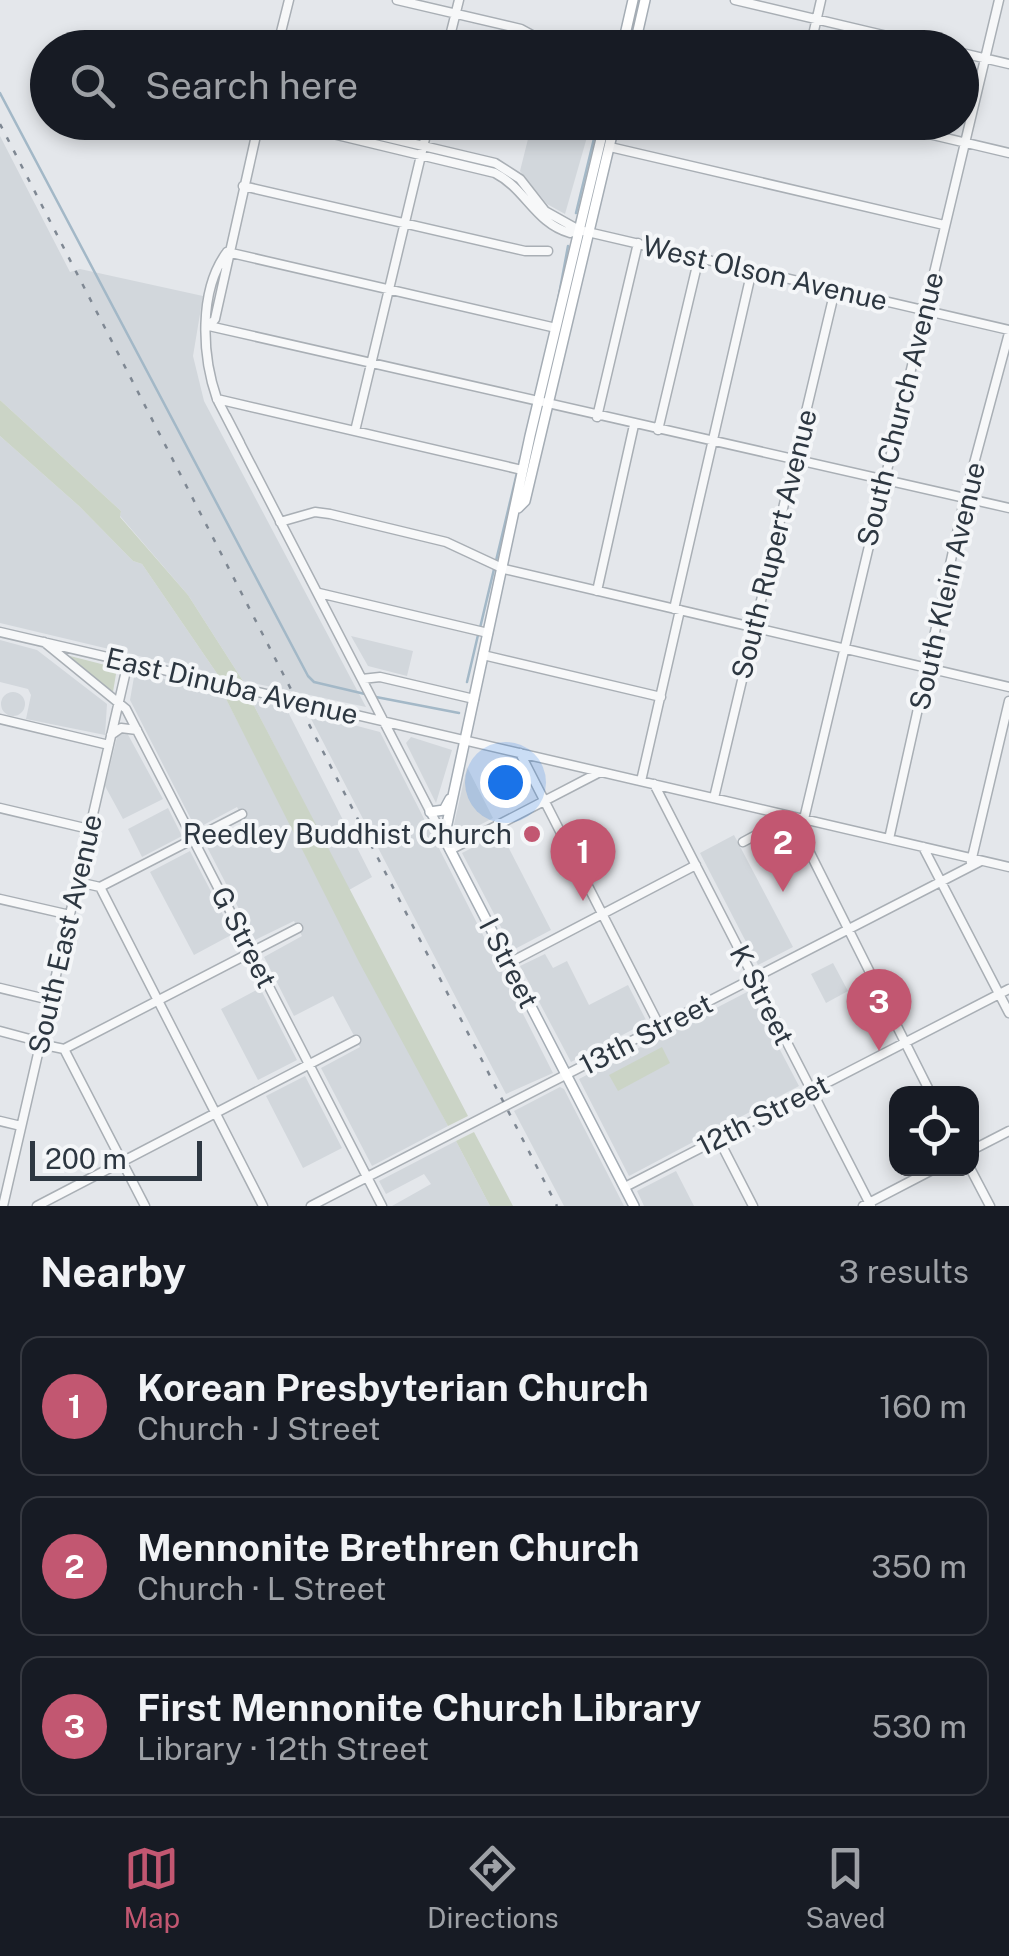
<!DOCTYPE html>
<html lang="en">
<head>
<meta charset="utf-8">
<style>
  body { margin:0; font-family:"Public Sans",sans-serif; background:#242831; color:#f1f3f6 }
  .controls { position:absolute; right:30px; bottom:30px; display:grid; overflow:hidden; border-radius:20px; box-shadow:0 5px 15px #0003 }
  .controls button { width:90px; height:90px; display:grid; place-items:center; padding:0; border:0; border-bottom:2px solid #363941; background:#171b24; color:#f1f3f6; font:50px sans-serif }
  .scale { position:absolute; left:30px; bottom:25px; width:172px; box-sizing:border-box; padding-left:10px; border:5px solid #2d3741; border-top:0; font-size:28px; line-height:35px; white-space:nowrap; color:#2d3741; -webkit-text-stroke:8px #f4f6f8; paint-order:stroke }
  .you { position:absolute; left:505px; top:782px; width:35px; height:35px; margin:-25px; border:8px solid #fff; border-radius:50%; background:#1a73e8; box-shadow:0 0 0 15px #1a73e833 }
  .badge { display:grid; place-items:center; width:65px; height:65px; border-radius:50%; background:#c25771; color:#fff; font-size:32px; font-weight:700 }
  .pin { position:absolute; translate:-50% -82px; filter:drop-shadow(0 2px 5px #0008) }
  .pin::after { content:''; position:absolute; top:52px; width:35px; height:30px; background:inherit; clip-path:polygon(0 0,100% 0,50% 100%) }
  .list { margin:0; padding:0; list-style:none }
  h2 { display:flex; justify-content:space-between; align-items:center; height:130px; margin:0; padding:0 40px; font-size:42px }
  h2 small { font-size:32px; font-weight:400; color:#9ea1a6 }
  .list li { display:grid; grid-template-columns:65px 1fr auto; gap:30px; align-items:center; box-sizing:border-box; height:140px; margin:0 20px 20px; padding:0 20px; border:2px solid #363941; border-radius:20px }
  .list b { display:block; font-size:38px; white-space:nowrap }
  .list p { margin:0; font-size:32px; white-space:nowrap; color:#9ea1a6 }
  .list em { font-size:32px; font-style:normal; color:#9ea1a6 }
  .icon { flex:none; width:55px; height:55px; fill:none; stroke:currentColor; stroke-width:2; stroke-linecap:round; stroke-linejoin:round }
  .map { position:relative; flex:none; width:1009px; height:1206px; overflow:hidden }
  .search { position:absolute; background:#171b24; box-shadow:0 5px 15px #0003; left:30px; right:30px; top:30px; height:110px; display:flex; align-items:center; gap:25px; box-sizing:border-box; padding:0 35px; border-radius:55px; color:#9ea1a6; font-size:38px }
  .sheet { height:610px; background:#171b24 }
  nav { display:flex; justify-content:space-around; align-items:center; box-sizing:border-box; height:140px; border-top:2px solid #363941; background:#171b24; font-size:28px; color:#9ea1a6 }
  nav a { display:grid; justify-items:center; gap:5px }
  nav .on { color:#c25771 }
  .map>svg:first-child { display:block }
  .built { fill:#d2d7dc }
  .green { fill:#cbd4c6 }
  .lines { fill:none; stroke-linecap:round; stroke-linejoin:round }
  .stream { stroke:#a3b8c7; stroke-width:2.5 }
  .minor-casing { stroke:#a9afb5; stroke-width:11 }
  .major-casing { stroke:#a5adb5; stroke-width:12 }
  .minor { stroke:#f7f8f9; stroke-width:8 }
  .major { stroke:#fff; stroke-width:9 }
  .rail { stroke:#7f8893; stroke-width:2.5; stroke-dasharray:5 10; stroke-linecap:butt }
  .poi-dot { fill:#c25771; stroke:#f4f6f8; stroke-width:4 }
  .labels { text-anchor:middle; stroke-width:8; stroke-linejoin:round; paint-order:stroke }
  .street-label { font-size:28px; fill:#2d3741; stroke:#f4f6f8 }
  .poi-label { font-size:28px; fill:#2d3741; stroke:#f4f6f8; text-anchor:end }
</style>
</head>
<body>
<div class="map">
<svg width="1009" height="1206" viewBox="0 0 1009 1206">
  <rect width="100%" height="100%" fill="#e4e7eb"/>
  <path class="built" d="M 532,123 L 591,123 L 565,214 L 547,204 L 520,171 Z
    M 0,136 L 70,272 L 80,269 L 203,296 L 193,356 L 204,401 L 366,707 L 243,681 L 188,595 L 120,516 L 121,511 L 0,400 Z
    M 0,436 L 79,506 L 133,561 L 142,564 L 218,675 L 0,623 Z
    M 351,636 L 413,651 L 407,676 L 368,666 Z
    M 0,640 L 37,650 L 107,704 L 105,735 L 26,719 L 31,695 L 28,689 L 0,682 Z
    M 139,673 L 223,693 L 448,1126 L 372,1166 L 321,1068 L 360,1047 L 333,996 L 294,1016 L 264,957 L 302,936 L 294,921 L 255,940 L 205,843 L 245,823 L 237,807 L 196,829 L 130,700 L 134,677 Z
    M1 704a12 12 0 1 1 24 0a12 12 0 1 1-24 0Z
    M 251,700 L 286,708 L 372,877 L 349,890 Z
    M 308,713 L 380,732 L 553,1073 L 506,1094 Z
    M 126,731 L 163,799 L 123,819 L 105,786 L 117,737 Z
    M 411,737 L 452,750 L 436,803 L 406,743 Z
    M 467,767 L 493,818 L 455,838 L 452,833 Z
    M 168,808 L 182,836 L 142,857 L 128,829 Z
    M 501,833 L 551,930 L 513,950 L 462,853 Z
    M 734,835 L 793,947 L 758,965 L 700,853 Z
    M 190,851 L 233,934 L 194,955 L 150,872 Z
    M 545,954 L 553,968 L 567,961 L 589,1005 L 628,985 L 647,1022 L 571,1062 L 520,966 Z
    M 833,963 L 848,991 L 826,1003 L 811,974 Z
    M 260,988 L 297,1060 L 258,1080 L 221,1009 Z
    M 749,991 L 799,1086 L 629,1176 L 579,1079 Z
    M 305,1076 L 342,1148 L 303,1168 L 266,1096 Z
    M 560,1087 L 564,1089 L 624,1206 L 564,1206 L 514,1111 Z
    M 456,1141 L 490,1206 L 392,1206 L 431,1184 L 424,1174 L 386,1194 L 379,1181 Z
    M 676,1171 L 694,1206 L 644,1206 L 637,1191 Z"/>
  <path class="green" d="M 0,400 L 121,511 L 120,517 L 188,595 L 243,681 L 218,675 L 142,564 L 133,561 L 79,506 L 0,436 Z
    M 66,655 L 117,668 L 113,692 L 111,693 Z
    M 223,693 L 251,700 L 468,1116 L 448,1126 L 359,962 Z
    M 662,1047 L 670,1063 L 618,1091 L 609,1075 Z
    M 474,1132 L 513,1206 L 490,1206 L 456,1141 Z"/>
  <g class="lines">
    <path class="stream" d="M 0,93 L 308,676 L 314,682 L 365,694
      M 576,213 L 598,122
      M 556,311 L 568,246
      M 480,628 L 520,460
      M 467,682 L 478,635
      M 376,697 L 459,713"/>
    <g class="minor-casing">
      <path id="minor" d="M 397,0 L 521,29 L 556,48
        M 735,0 L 938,48
        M 279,43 L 297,48
        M 277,48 L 289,0
        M 447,48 L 459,0
        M 810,48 L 821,0
        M 962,53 L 1009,64
        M 283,122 L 495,173 C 526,189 535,223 570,233 L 579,230
        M 322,122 L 495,163 L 520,179 L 545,211 L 579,230 L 1009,330
        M 878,122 L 1009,153
        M 610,147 L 944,225
        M 243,186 L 525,251 L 548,251
        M 227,252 C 198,291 202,356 217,399 L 444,838
        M 227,252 L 556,328
        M 209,326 L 1009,508
        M 209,326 L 215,319 L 259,122
        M 217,399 L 522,470
        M 226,416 L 240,443
        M 597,417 L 638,243
        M 658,430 L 699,257
        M 355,431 L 429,122
        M 280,522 L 315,512 L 330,514 L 446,542 L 504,569 L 1009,687
        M 597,591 L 634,425
        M 319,593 L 488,633
        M 674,609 L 752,270
        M 0,632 L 1009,867
        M 44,642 L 126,709 L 382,1206
        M 483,655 L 661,697
        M 362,679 L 380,677 L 474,699
        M 0,719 L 109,745
        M 111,735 L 121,728 L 137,730
        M 520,753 L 660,1027
        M 641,781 L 680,610
        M 654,784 L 871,1206
        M 714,798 L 835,290
        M 0,808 L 89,829
        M 804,819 L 999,0
        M 889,839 L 965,497 L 1009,333
        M 743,842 L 775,825 L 799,831 L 931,1094
        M 923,847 L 1009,1013
        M 450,850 L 600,772
        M 971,862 L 1009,701
        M 78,882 L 100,887 L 242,814
        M 100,887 L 263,1206
        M 0,899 L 70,915
        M 509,963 L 696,865
        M 0,988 L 50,1000
        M 0,1031 L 41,1042
        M 40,1044 L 64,1049 L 298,928
        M 64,1049 L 145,1206
        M 0,1121 L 21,1126
        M 718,1138 L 753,1206
        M 972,1150 L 1009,1131
        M 970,1168 L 990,1206
        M 625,1187 L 1009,989
        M 3,1206 L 128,662
        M 37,1206 L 356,1040
        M 311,1206 L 981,861
        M 863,1206 L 936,1168"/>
    </g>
    <g class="major-casing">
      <path id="major" d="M 622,48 L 633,0
        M 634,48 L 645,0
        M 605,122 L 530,436 L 444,838 L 634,1206
        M 518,508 L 525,501 L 615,122
        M 430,812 L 444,810 L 450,799"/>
    </g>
    <use href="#minor" class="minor"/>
    <use href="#major" class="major"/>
    <path class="rail" d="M 0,124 L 557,1206"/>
  </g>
  <circle class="poi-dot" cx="532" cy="834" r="10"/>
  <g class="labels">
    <g class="street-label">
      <text transform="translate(765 273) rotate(13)" y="10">West Olson Avenue</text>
      <text transform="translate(900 409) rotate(-76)" y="10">South Church Avenue</text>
      <text transform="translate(774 544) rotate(-76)" y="10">South Rupert Avenue</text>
      <text transform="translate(947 586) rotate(-77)" y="10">South Klein Avenue</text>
      <text transform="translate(232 686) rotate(13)" y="10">East Dinuba Avenue</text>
      <text transform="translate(65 934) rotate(-77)" y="10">South East Avenue</text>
      <text transform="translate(244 937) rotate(63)" y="10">G Street</text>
      <text transform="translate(509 963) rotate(63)" y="10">I Street</text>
      <text transform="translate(762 995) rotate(63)" y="10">K Street</text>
      <text transform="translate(646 1034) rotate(-27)" y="10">13th Street</text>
      <text transform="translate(763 1115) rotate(-27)" y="10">12th Street</text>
    </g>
    <g class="poi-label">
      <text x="512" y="844">Reedley Buddhist Church</text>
    </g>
  </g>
</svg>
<div class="controls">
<button><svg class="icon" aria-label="locate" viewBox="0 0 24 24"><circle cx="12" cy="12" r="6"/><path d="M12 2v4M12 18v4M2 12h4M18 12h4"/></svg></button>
</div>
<div class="scale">200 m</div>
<div class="you"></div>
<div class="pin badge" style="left:583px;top:901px">1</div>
<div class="pin badge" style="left:783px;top:892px">2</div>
<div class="pin badge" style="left:879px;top:1051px">3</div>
<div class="search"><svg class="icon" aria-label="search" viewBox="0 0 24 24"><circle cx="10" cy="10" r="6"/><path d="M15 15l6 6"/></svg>Search here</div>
</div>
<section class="sheet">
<h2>Nearby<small>3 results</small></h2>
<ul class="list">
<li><span class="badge">1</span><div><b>Korean Presbyterian Church</b><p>Church · J Street</p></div><em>160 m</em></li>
<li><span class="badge">2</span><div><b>Mennonite Brethren Church</b><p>Church · L Street</p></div><em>350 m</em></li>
<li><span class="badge">3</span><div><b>First Mennonite Church Library</b><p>Library · 12th Street</p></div><em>530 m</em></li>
</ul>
</section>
<nav>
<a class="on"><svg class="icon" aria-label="map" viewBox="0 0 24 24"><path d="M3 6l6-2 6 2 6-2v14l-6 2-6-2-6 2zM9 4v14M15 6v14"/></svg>Map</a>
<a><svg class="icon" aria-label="directions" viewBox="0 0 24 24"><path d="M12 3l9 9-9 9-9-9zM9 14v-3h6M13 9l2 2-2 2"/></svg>Directions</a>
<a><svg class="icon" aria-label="saved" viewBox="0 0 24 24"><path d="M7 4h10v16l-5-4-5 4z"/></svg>Saved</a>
</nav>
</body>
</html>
